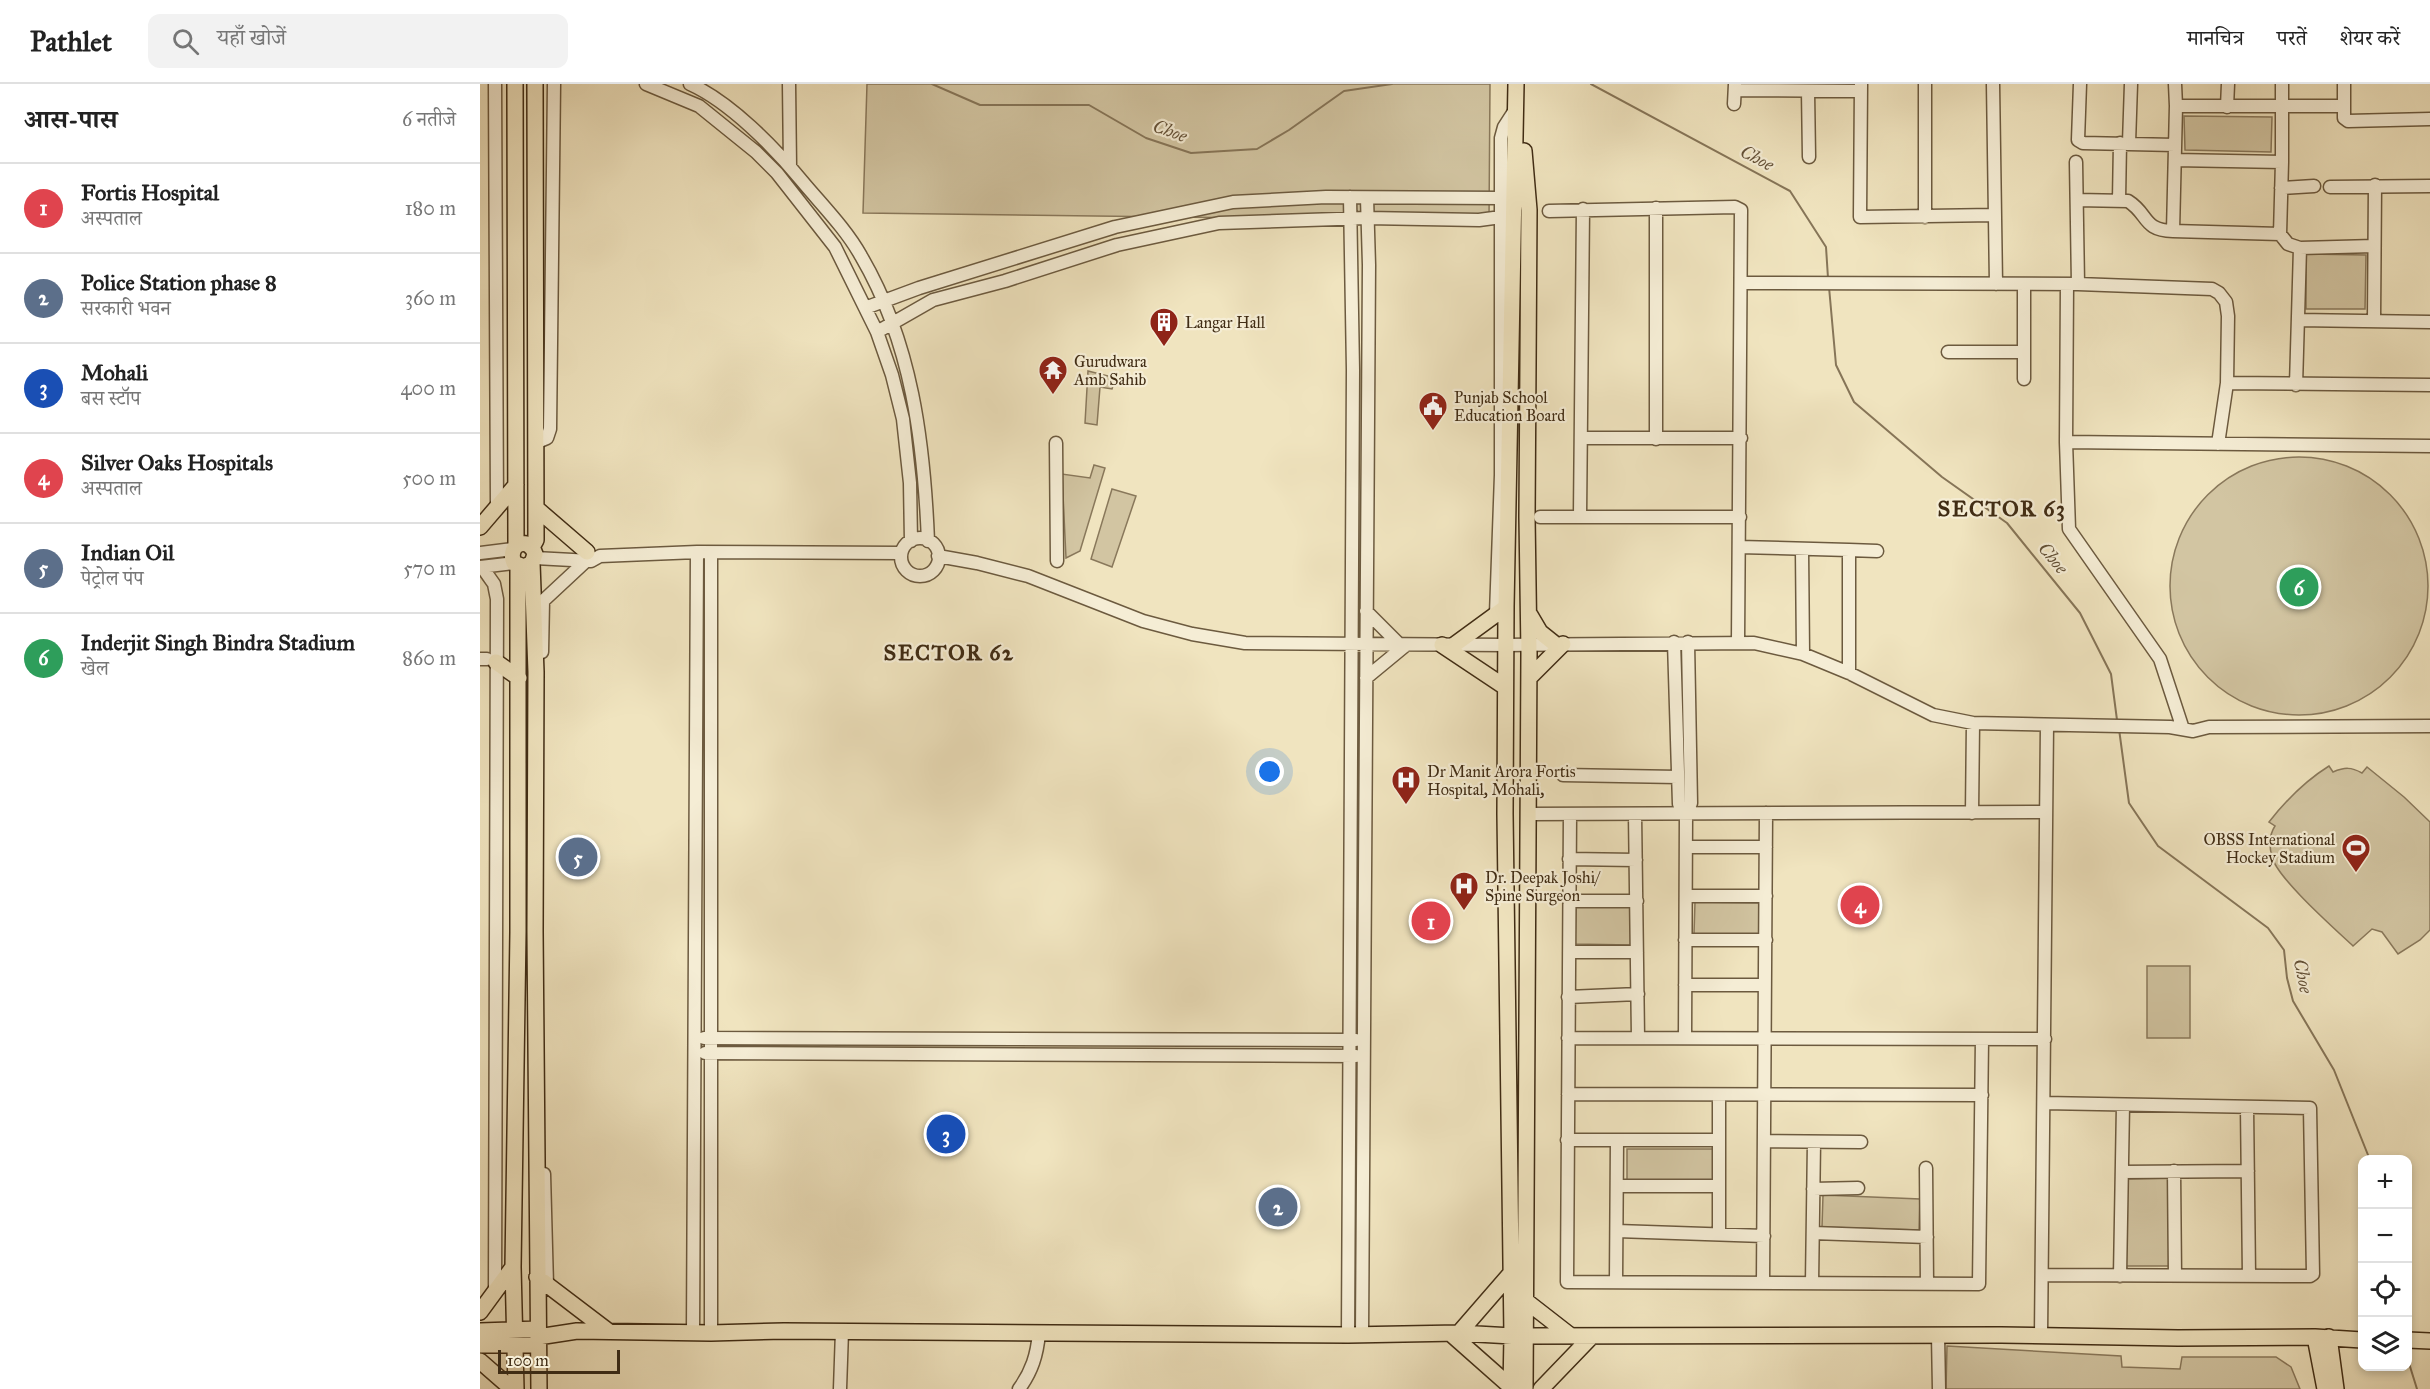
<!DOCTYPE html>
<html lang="hi">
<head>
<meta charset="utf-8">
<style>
  body { margin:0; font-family:"IM FELL Great Primer","Noto Serif Devanagari",serif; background:#f2f2f2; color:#222 }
  .controls { position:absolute; right:18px; bottom:18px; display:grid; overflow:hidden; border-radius:12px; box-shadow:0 3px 9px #0003 }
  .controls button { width:54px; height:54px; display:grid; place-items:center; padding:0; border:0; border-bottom:2px solid #e0e0e0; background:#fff; color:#222; font:30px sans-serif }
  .scale { position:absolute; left:18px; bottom:15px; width:122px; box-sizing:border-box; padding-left:6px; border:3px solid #402c14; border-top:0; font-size:16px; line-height:21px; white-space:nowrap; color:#402c14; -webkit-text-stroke:4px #f5edd5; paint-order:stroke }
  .you { position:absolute; left:790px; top:688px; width:21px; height:21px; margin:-15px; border:4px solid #fff; border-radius:50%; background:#1a73e8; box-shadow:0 0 0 9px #1a73e833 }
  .badge { display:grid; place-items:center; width:39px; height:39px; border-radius:50%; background:#7c3aed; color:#fff; font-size:20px; font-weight:700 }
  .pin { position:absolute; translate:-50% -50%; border:3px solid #fff; box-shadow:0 2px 6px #0006 }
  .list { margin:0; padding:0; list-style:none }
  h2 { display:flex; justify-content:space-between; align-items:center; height:78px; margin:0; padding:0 24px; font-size:26px }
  h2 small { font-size:20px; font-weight:400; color:#767676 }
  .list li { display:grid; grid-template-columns:39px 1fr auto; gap:18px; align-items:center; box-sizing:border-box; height:90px; padding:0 24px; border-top:2px solid #e0e0e0 }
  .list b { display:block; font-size:22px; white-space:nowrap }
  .list p { margin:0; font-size:20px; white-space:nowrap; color:#767676 }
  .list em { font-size:20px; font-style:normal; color:#767676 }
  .icon { flex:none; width:33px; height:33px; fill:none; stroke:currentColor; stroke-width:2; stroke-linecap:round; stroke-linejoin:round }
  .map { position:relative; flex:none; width:1950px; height:1305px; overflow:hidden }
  header { display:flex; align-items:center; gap:36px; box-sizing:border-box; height:84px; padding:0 30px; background:#fff; border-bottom:2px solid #e0e0e0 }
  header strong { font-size:28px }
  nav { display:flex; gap:33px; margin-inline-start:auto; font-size:21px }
  .search { width:420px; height:54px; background:#f2f2f2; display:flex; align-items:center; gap:15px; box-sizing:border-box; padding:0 21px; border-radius:12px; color:#767676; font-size:22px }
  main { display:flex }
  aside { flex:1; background:#fff }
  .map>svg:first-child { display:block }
  .green { fill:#d2c5a2; stroke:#89785b; stroke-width:1.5 }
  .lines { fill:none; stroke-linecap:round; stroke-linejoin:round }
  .stream { stroke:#867558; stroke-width:2 }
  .minor-casing { stroke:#6c5a3f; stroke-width:15 }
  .major-casing { stroke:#402c14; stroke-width:18 }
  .minor { stroke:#f5edd5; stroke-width:12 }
  .major { stroke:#f0e4bf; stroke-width:15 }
  .labels { text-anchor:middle; stroke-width:4.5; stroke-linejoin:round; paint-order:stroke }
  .poi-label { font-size:16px; fill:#402c14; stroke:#f5edd5; text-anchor:start }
  .water-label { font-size:18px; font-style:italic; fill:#635036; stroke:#f5edd5 }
  .district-label { font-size:22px; font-weight:bold; letter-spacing:1.5px; fill:#402c14; stroke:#f5edd5 }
</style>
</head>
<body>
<header>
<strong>Pathlet</strong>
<div class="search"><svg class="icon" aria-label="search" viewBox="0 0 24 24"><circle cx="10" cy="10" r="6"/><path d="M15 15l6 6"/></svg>यहाँ खोजें</div>
<nav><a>मानचित्र</a><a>परतें</a><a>शेयर करें</a></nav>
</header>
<main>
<aside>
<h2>आस-पास<small>6 नतीजे</small></h2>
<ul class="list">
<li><span class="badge" style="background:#e0444e">1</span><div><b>Fortis Hospital</b><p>अस्पताल</p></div><em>180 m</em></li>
<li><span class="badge" style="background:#5c6f8a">2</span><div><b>Police Station phase 8</b><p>सरकारी भवन</p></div><em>360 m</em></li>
<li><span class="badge" style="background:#1a4fb4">3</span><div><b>Mohali</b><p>बस स्टॉप</p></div><em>400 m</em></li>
<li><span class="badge" style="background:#e0444e">4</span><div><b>Silver Oaks Hospitals</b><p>अस्पताल</p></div><em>500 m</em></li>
<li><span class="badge" style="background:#5c6f8a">5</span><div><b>Indian Oil</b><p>पेट्रोल पंप</p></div><em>570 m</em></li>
<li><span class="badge" style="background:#2e9e5b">6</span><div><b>Inderjit Singh Bindra Stadium</b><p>खेल</p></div><em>860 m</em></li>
</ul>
</aside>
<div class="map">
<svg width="1950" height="1305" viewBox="0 0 1950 1305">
  <rect width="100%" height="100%" fill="#f0e4bf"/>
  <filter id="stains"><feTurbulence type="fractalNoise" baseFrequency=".00333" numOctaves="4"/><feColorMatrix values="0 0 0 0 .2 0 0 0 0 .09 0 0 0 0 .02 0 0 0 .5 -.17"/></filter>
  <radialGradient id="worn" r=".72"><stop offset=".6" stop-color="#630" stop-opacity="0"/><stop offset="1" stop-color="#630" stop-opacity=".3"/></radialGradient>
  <path class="green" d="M 387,0 L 1010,0 L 1009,137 L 383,129 Z
    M 1704,32 L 1792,33 L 1791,68 L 1705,66 Z
    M 1826,170 L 1886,171 L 1885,225 L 1826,225 Z
    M 608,287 L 636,294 L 632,305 L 620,303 L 617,341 L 605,339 Z
    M1690 502a129 129 0 1 1 258 0a129 129 0 1 1-258 0Z
    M 614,381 L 625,384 L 603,457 L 600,467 L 586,474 L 582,390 L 610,394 Z
    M 632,405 L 656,412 L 632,483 L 611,475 Z
    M 1849,682 L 1853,688 C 1865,683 1871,683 1882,689 L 1887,683 L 1924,713 L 1950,738 L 1950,846 L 1940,856 L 1918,870 L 1902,848 L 1892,845 L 1873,862 C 1855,845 1797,794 1792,773 C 1789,762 1789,751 1795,742 L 1789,738 C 1807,715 1825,697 1849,682 Z
    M 1215,818 L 1281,819 L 1280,851 L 1214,850 Z
    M 1096,822 L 1152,823 L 1151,861 L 1095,860 Z
    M 1667,882 L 1710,882 L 1710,954 L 1667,954 Z
    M 1147,1065 L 1234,1065 L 1234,1097 L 1147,1097 Z
    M 1691,1094 L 1691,1182 L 1646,1182 L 1646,1095 Z
    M 1343,1111 L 1440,1115 L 1439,1146 L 1342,1143 Z
    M 1467,1262 L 1641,1272 L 1642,1283 L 1700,1285 L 1702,1273 L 1796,1273 L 1811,1283 L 1820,1305 L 1466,1305 Z"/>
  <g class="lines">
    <path class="stream" d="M 452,0 L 500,21 L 609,21 L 666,54 L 711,69 L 777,65 L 809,46 L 864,7 L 912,0
      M 1111,0 L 1310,107 L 1346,163 L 1348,194
      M 1349,203 L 1356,281 L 1374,318 L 1462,393 L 1527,439 L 1600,529 L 1631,590 L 1637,636
      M 1639,645 L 1649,719 L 1678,762 L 1788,844 L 1804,866 L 1807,894 L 1813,917 L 1854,986 L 1890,1076
      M 1928,1276 L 1937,1305"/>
    <g class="minor-casing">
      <path id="minor" d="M 15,0 L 17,425
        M 166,0 L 219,22 L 276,68 L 297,89 L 355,163 L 397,248 L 412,291 L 423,335 L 430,399 L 431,457
        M 210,0 C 250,18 294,63 322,97 C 342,121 366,145 381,172 C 432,259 444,358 448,457
        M 309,0 L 310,82
        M 1381,0 L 1380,133 L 1514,131
        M 1445,0 L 1445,133
        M 1513,0 L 1516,200
        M 1600,0 L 1598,56 L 1603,59 L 1695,61
        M 1695,0 L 1696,22 L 1864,22 L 1864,0
        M 1255,6 L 1381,7
        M 1328,7 L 1329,73
        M 1254,20 L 1255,0
        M 1864,22 L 1864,34 L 1868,37 L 1950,35
        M 1747,23 L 1748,0
        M 1649,59 L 1651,0
        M 1695,76 L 1802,78 L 1802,0
        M 1596,78 L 1598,200
        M 1850,103 L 1950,102
        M 1801,104 L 1834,102
        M 1597,116 L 1648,117 C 1669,130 1662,146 1693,147 L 1696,22
        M 1639,116 L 1640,59
        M 1069,127 L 1255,123 L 1261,126 L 1258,558
        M 1693,147 L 1800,150 L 1802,78
        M 1800,150 L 1808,160 L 1820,164 L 1894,162
        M 1262,199 L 1598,200 L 1732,205 L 1739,209 L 1746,218 L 1748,232 L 1747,299 L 1738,360
        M 1544,200 L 1544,295
        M 1587,200 L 1586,358 L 1589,445 L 1680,575 L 1703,645
        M 385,224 L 439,204 L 635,143 L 753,118 L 846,113 L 1020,114
        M 1818,236 L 1950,238
        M 1894,236 L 1895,101
        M 397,248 L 453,216 L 525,197 L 637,161 L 739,139 L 887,134 L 999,136 L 1021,133
        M 1468,268 L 1544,268
        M 1747,299 L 1950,301
        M 1816,301 L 1820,164
        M 1101,354 L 1261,354
        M 1176,355 L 1176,124
        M 1586,358 L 1950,362
        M 55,359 L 67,354 L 70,345 L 74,0
        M 576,359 L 577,477
        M 1100,432 L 1103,125
        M 1060,433 L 1260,433
        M421 473a19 19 0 1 1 38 0a19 19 0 1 1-38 0Z
        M 1259,463 L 1369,466 L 1369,589
        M 1322,466 L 1323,570
        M 1369,466 L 1397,467
        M 0,469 L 33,465
        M 458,472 L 497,479 L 548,492 L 663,537 L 712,550 L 765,559 L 1025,561 L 1274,559 L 1323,570 L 1369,589 L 1453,631 L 1493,639 L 1690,643 L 1713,647 L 1729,643 L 1950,642
        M 55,474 L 111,477 L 120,472 L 217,468 L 421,469
        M 0,483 L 34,479
        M 2,483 L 14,500 L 17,515 L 15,1209
        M 886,527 L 920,561
        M 1016,530 L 1021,391 L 1021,54 L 1024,43 L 1035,26
        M 1194,558 L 1199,720 L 1206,729
        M 62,568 L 63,517 L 106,477
        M 0,575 L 7,575
        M 886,594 L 926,561
        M 1083,691 L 1198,693
        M 1492,729 L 1493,639
        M 1049,730 L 1566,728
        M 1155,730 L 1158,954
        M 1090,731 L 1087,1198 L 1499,1200 L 1502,955
        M 1206,763 L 1286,763
        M 1089,775 L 1156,776
        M 1206,812 L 1286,812
        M 1089,817 L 1157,817
        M 1205,856 L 1286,856
        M 1089,868 L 1157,868
        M 1205,901 L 1285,901
        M 1088,913 L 1158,910
        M 224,954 L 876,956
        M 1088,954 L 1565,955
        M 1205,954 L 1206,729 L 1211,719 L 1208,558
        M 225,969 L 876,972
        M 1088,1010 L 1502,1011
        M 1767,1023 L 1769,1192
        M 1087,1056 L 1239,1056
        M 1284,1057 L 1381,1058
        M 1446,1084 L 1447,1200
        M 1694,1087 L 1695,1192
        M 1642,1088 L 1768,1087
        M 64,1090 L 67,1201
        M 1137,1102 L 1239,1102
        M 1333,1105 L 1378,1104
        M 1137,1147 L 1284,1152
        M 1333,1149 L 1447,1153
        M 1239,1150 L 1239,1011
        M 1562,1191 L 1830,1192 L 1833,1190 L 1830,1024 L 1564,1019
        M 1640,1192 L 1643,1021
        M 1136,1198 L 1137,1056
        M 1283,1199 L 1286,729
        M 1332,1199 L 1334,1058
        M 213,1249 L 217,468
        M 231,1249 L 231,469
        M 882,1250 L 889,181 L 887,114
        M 868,1251 L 873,286 L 870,113
        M 1458,1251 L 1459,1305
        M 1561,1251 L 1567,641
        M 360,1305 L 362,1247
        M 539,1305 C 552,1287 557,1271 559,1249"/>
    </g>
    <g class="major-casing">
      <path id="major" d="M 35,0 L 36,461
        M 1044,67 L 1049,126 L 1047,433 L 1049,569 L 1045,1305
        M 56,424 L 107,468
        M 0,443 L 36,401
        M 52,463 L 56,456 L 55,0
        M 52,479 L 44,483 L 34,479 C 26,460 49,451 55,470 L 52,479 L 56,588 L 55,847 L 59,1305
        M 1050,531 L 1060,548 L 1075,560
        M 962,561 L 1025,603
        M 974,561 L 1026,523
        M 16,578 L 39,594
        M 1049,594 L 1083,560
        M 57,1193 L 128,1247
        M 1046,1217 L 1091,1252
        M 0,1228 L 33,1183
        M 0,1247 L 58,1245
        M 979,1249 L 1031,1189
        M 971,1250 L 1031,1303
        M 58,1253 L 97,1247 L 231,1249 L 304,1247 L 868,1251 L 979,1249 L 1032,1252 L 1521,1251 L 1698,1254 L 1835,1253 L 1882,1256
        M 1835,1253 L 1845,1305
        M 1849,1253 L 1856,1305
        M 1928,1256 L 1950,1257
        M 0,1261 L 58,1261
        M 0,1277 L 32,1305
        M 36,1305 L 33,1183 L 38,848 L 38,481
        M 1031,1305 L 1032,1252 L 1025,730 L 1026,523 L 1036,0
        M 1061,1305 L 1112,1252"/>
    </g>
    <use href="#minor" class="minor"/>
    <use href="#major" class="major"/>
  </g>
  <defs>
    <g id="building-pin" transform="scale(1.5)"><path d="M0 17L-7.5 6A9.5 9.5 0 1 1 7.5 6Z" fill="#8f2418" stroke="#f5edd5"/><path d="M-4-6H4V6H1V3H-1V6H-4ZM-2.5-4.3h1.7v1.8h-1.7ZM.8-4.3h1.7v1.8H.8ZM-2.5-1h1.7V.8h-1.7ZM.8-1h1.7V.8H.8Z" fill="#fff"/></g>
    <g id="temple-pin" transform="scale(1.5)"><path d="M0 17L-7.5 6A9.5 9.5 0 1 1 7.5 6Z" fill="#8f2418" stroke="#f5edd5"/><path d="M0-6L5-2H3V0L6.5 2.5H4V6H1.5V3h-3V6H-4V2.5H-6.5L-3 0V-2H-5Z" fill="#fff"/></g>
    <g id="civic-pin" transform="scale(1.5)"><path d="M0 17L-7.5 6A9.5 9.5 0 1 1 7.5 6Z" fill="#8f2418" stroke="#f5edd5"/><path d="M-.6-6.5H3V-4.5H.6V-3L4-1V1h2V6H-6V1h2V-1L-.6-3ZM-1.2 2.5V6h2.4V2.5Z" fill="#fff"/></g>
    <g id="hospital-pin" transform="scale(1.5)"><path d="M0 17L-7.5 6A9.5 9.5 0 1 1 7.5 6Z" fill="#8f2418" stroke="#f5edd5"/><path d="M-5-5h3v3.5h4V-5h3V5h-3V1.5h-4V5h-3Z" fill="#fff"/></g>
    <g id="stadium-pin" transform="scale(1.5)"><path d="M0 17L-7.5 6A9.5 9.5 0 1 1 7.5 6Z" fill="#8f2418" stroke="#f5edd5"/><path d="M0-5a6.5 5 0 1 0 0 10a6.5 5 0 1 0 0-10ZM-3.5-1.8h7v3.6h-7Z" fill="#fff"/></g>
  </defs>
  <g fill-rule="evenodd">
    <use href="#building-pin" x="684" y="238"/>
    <use href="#temple-pin" x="573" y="286"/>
    <use href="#civic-pin" x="953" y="322"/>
    <use href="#hospital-pin" x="926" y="696"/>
    <use href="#stadium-pin" x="1876" y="764"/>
    <use href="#hospital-pin" x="984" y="802"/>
  </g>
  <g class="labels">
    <g class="poi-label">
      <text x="705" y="244">Langar Hall</text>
      <text x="594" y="283">Gurudwara<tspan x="594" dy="18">Amb Sahib</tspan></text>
      <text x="974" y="319">Punjab School<tspan x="974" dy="18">Education Board</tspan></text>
      <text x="947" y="693">Dr Manit Arora Fortis<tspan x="947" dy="18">Hospital, Mohali,</tspan></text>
      <text x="1855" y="761" text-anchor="end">OBSS International<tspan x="1855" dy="18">Hockey Stadium</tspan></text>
      <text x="1005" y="799">Dr. Deepak Joshi/<tspan x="1005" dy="18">Spine Surgeon</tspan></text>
    </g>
    <g class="water-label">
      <text transform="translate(690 47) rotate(20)" y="6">Choe</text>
      <text transform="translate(1277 74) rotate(28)" y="6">Choe</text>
      <text transform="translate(1573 474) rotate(51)" y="6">Choe</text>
      <text transform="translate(1823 892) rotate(79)" y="6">Choe</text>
    </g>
    <g class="district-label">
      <text x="1522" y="432">SECTOR 63</text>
      <text x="469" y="576">SECTOR 62</text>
    </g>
  </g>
  <rect width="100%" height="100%" filter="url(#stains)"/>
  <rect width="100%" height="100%" fill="url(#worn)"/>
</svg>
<div class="controls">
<button>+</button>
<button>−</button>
<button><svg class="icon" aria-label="locate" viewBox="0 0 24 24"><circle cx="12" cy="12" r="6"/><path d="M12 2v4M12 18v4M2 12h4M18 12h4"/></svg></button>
<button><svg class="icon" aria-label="layers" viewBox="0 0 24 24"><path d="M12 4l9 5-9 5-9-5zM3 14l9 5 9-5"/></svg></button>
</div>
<div class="scale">100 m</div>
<div class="you"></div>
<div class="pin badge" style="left:951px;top:837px;background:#e0444e">1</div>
<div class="pin badge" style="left:798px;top:1123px;background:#5c6f8a">2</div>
<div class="pin badge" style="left:466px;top:1050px;background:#1a4fb4">3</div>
<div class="pin badge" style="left:1380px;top:821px;background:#e0444e">4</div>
<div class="pin badge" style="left:98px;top:773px;background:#5c6f8a">5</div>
<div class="pin badge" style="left:1819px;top:503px;background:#2e9e5b">6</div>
</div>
</main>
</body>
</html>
